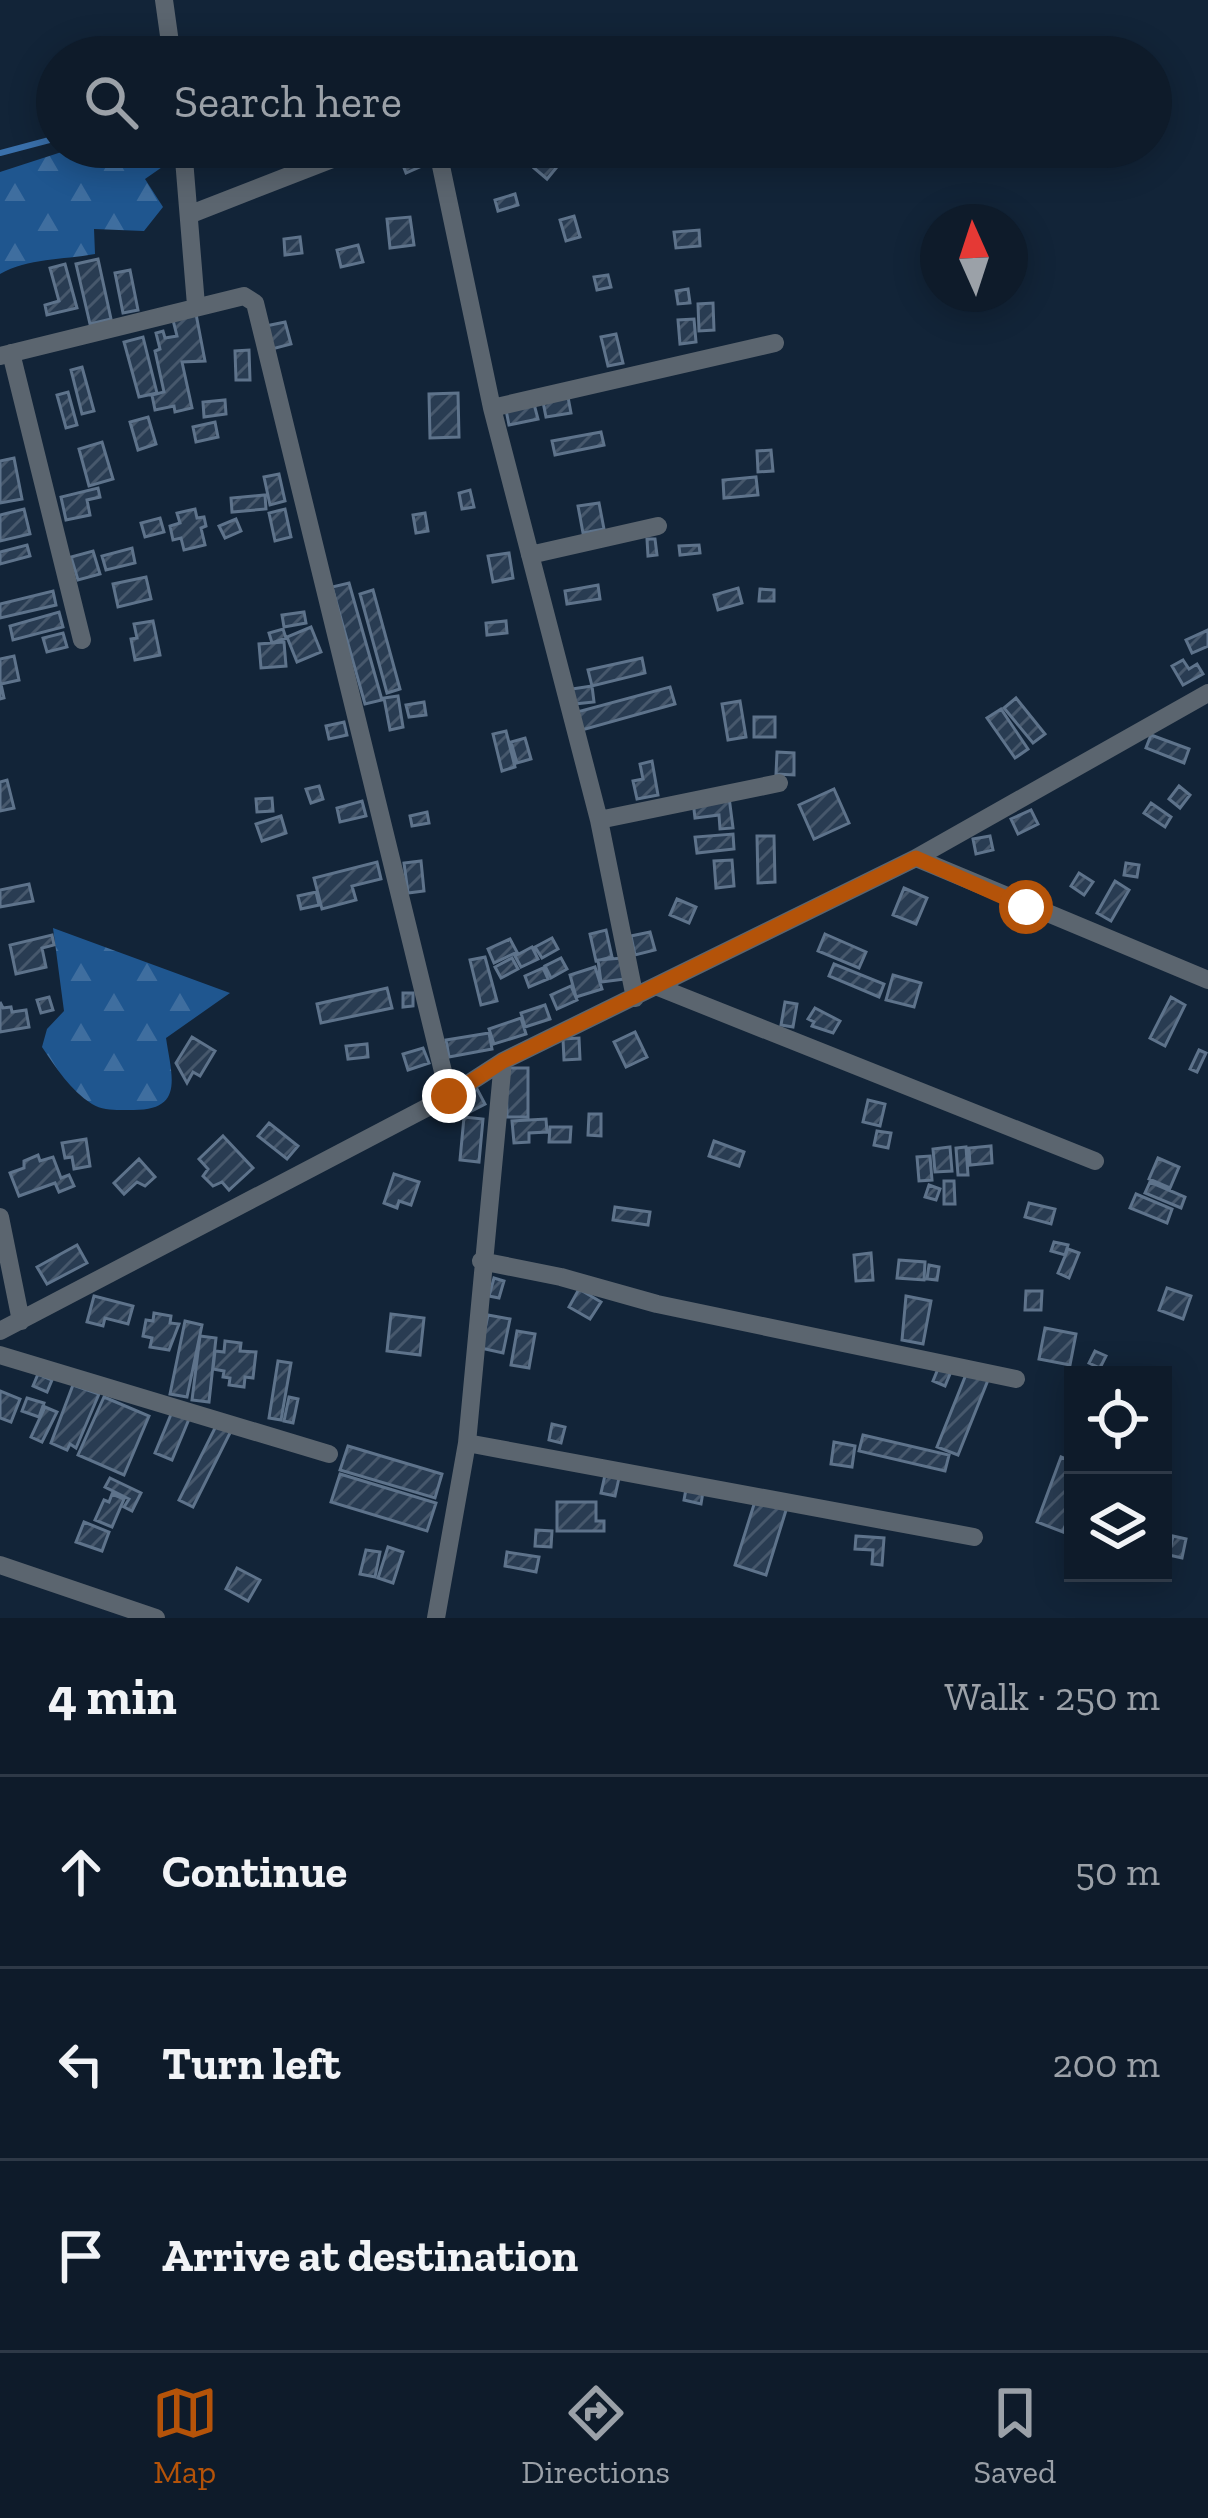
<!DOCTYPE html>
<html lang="en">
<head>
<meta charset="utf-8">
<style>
  body { margin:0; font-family:"Zilla Slab",serif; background:#1c2836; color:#f1f3f6 }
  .controls { position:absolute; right:36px; bottom:36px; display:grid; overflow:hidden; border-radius:0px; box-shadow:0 6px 30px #0003 }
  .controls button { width:108px; height:108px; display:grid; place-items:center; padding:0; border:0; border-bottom:3px solid #2e3947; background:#0e1b2a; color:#f1f3f6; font:60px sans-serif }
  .compass { position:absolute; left:920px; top:204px; width:108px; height:108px; border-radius:50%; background:#0e1b2a; box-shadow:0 6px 30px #0003; rotate:357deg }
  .stop { position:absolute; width:36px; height:36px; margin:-27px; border:9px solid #b45309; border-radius:50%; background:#fff }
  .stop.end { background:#b45309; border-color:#fff; box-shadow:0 3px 12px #0008 }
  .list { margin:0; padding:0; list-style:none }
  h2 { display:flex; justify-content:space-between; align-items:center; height:156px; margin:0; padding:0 48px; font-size:51px }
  h2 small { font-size:39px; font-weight:400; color:#9ba1a8 }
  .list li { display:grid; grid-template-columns:78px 1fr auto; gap:36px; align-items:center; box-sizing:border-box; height:192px; padding:0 48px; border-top:3px solid #2e3947 }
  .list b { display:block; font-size:45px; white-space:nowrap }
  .list em { font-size:39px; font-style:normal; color:#9ba1a8 }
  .icon { flex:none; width:66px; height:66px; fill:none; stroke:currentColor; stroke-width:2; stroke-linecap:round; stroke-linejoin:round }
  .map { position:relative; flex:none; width:1208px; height:1618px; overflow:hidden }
  .search { position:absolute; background:#0e1b2a; box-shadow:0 6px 30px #0003; left:36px; right:36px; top:36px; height:132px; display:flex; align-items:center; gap:30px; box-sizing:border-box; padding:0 42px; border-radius:66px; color:#9ba1a8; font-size:45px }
  .sheet { height:732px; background:#0e1b2a }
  nav { display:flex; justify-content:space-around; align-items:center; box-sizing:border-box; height:168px; border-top:3px solid #2e3947; background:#0e1b2a; font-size:33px; color:#9ba1a8 }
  nav a { display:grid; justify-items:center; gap:6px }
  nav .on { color:#b45309 }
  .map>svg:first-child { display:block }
  .forest { fill:url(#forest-firs) }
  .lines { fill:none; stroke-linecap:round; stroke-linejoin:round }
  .stream { stroke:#3a70ab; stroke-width:6 }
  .building { fill:url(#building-hatch); stroke:#5e738b; stroke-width:3 }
  .street { stroke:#5b656f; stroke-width:18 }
  .route { stroke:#b45309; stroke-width:15 }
</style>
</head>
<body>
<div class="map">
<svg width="1208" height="1618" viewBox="0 0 1208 1618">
  <defs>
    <pattern id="forest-firs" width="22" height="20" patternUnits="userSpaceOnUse" patternTransform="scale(3)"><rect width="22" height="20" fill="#1f568f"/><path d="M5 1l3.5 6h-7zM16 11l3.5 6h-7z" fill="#3f6e9f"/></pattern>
    <pattern id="building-hatch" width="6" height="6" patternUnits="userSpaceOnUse" patternTransform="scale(3)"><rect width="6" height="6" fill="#293c52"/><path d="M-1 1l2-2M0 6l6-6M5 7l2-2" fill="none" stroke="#47586c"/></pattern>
  </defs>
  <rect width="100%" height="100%" fill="#122438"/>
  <path class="forest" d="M 77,147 L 176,147 L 178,156 L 145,179 L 163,207 L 144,231 L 94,229 L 95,254 C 62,260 28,258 0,274 L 0,172 Z
    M 53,928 L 230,993 L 166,1038 C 172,1078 185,1112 129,1110 C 117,1110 103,1111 92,1104 C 70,1090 57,1069 42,1047 L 47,1029 L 64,1011 Z"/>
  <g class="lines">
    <path class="stream" d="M 0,153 L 57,138"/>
  </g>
  <path class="building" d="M 550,147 L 565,157 L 547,179 L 534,168 Z
    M 418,154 L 422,166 L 406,173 L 401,160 Z
    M 515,194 L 518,205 L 498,211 L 495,200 Z
    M 574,216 L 580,237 L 566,241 L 560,220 Z
    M 410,217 L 414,245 L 390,248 L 387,219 Z
    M 699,230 L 700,246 L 676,248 L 674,232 Z
    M 300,237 L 302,253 L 285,255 L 284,239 Z
    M 358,245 L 363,262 L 341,267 L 337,250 Z
    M 98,259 L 111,319 L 90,324 L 76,264 Z
    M 65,264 L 77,308 L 47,315 L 45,305 L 59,301 L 50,268 Z
    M 130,270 L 138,310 L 123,313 L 115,273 Z
    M 608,275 L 611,287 L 597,290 L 594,277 Z
    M 688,289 L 690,303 L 678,304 L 676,291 Z
    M 713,303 L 714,330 L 699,331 L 698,304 Z
    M 196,314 L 205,361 L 182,362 L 192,408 L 175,412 L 174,406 L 155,410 L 152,395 L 164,392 L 155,351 L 160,349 L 156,333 L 163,331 L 165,338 L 177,336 L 173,320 Z
    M 694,319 L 696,342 L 680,344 L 678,320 Z
    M 285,322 L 291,344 L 272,349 L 266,326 Z
    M 616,334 L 623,363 L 608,366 L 601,337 Z
    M 143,337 L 157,393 L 139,397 L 124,342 Z
    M 249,350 L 250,380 L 236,380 L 235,351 Z
    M 82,367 L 94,411 L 82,414 L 71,370 Z
    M 68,392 L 77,425 L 66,428 L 57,395 Z
    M 458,393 L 459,437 L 430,438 L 429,394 Z
    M 568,397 L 571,413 L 546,417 L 543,402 Z
    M 225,400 L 226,414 L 204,417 L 203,402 Z
    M 534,404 L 538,419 L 509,425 L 506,410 Z
    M 148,417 L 156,444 L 138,450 L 130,422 Z
    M 215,422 L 218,437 L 196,442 L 193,427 Z
    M 601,432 L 604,445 L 555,455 L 552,441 Z
    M 102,442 L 113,479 L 89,486 L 79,449 Z
    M 771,450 L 773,471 L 758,472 L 757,451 Z
    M 14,458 L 22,499 L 0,503 L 0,461 Z
    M 279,474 L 285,501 L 270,505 L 264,477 Z
    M 756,477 L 758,495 L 724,498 L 723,480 Z
    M 98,488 L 100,497 L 87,500 L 90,515 L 66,520 L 61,497 Z
    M 470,490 L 474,507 L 462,509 L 459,493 Z
    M 265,495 L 266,509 L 232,512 L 231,498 Z
    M 599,503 L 604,529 L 583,533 L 578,506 Z
    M 24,509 L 30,534 L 0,541 L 0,515 Z
    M 195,509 L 197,518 L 204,517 L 206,526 L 201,528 L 205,545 L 184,550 L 181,538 L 173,540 L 170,526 L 180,523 L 177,513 Z
    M 285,509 L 291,537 L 275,541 L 269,513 Z
    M 425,513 L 428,531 L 416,533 L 413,515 Z
    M 160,518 L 164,532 L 145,537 L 141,523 Z
    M 236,519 L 241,531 L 225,538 L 219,526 Z
    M 647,539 L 655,539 L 657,555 L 648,556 Z
    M 27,545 L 30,556 L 0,564 L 0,552 Z
    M 699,545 L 700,553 L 680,555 L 679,546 Z
    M 132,548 L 135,563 L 106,570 L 102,556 Z
    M 93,551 L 100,574 L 78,580 L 71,557 Z
    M 509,553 L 513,578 L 493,582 L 488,556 Z
    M 146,577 L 151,599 L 118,607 L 113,584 Z
    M 349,583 L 382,700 L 365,704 L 332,587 Z
    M 598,585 L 600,599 L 567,604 L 565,591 Z
    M 738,588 L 742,603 L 718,610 L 714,595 Z
    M 760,589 L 774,590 L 774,601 L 759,601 Z
    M 373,590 L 400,689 L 387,693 L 360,594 Z
    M 53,591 L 56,605 L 0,618 L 0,604 Z
    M 59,612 L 63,627 L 13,640 L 10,626 Z
    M 304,612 L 306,623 L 284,627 L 282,615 Z
    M 153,621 L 160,655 L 135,660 L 131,639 L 137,638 L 134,624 Z
    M 506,621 L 507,633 L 487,635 L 486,623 Z
    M 311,627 L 321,652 L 297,662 L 287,637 Z
    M 283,629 L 286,638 L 272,643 L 269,633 Z
    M 1208,630 L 1208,646 L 1192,653 L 1186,640 Z
    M 63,633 L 67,647 L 47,652 L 43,638 Z
    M 284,642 L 286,666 L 261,668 L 259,644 Z
    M 14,656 L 19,680 L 1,684 L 4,698 L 0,699 L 0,659 Z
    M 642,658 L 645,673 L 592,686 L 588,670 Z
    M 1183,660 L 1189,669 L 1197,664 L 1203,674 L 1183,685 L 1172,666 Z
    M 592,686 L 594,702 L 574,704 L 572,689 Z
    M 670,687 L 675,704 L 582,730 L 577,712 Z
    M 398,696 L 403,727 L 390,730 L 384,698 Z
    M 1016,698 L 1045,734 L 1033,743 L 1004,708 Z
    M 740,701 L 746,737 L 728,740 L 722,704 Z
    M 424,702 L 426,715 L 409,717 L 406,705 Z
    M 1001,709 L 1028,749 L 1015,758 L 987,718 Z
    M 754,717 L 775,717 L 775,737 L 754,737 Z
    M 344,722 L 347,735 L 329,739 L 326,726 Z
    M 506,731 L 515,767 L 502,771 L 493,734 Z
    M 1151,735 L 1189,749 L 1184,763 L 1146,748 Z
    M 525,738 L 531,759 L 517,763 L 511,742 Z
    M 777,752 L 794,753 L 794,775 L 776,774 Z
    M 652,761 L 658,795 L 637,799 L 633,781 L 643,779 L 640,764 Z
    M 7,780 L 14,808 L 0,811 L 0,782 Z
    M 319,786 L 323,799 L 311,803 L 306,789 Z
    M 1179,786 L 1190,795 L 1180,808 L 1169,799 Z
    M 834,789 L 849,823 L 814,839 L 799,805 Z
    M 729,797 L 733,828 L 720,829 L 719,815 L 695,818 L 693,801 Z
    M 272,798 L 273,811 L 257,812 L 256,799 Z
    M 362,801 L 366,816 L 340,822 L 337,808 Z
    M 1151,803 L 1171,817 L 1165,827 L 1144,813 Z
    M 1031,810 L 1038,824 L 1018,834 L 1011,819 Z
    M 427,812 L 429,823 L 412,826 L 410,816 Z
    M 281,816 L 286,833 L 262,841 L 256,824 Z
    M 733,834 L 734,849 L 697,853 L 695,837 Z
    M 757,836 L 774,836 L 775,882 L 758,883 Z
    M 990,836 L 993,850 L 976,854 L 973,839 Z
    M 732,860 L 734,886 L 716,888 L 714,861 Z
    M 421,861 L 424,891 L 408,893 L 404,863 Z
    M 377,862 L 381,879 L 352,886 L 356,900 L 322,909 L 314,878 Z
    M 1126,863 L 1139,865 L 1137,877 L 1124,875 Z
    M 1079,873 L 1093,882 L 1084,895 L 1071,886 Z
    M 1115,881 L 1129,890 L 1111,921 L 1097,913 Z
    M 29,884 L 33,901 L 0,907 L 0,890 Z
    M 904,888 L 927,898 L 916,924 L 893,915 Z
    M 316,892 L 319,905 L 301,909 L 298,896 Z
    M 677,899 L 696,907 L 689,923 L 670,915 Z
    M 606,930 L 612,957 L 596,961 L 590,934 Z
    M 650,932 L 655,950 L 635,955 L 631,936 Z
    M 825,934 L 866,952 L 859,968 L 818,951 Z
    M 52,935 L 54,945 L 42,948 L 46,967 L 16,974 L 10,945 Z
    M 552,938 L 558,949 L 542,958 L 535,947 Z
    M 510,939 L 517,952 L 494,963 L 488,949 Z
    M 532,947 L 538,959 L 521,967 L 515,956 Z
    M 485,957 L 497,1001 L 481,1005 L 470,960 Z
    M 512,958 L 518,969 L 501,978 L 495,967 Z
    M 561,958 L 567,969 L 551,978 L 545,966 Z
    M 622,958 L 625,979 L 601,982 L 598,960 Z
    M 834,964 L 884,984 L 879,997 L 829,976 Z
    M 595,967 L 602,989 L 576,997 L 570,975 Z
    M 543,968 L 548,979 L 529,987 L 525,976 Z
    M 893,975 L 921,983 L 914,1007 L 886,1000 Z
    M 571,986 L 577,1000 L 557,1009 L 551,995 Z
    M 387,988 L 392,1008 L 321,1023 L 317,1004 Z
    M 403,993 L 413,993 L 413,1006 L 403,1007 Z
    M 49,997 L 53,1010 L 41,1013 L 37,1000 Z
    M 1171,997 L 1185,1005 L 1165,1046 L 1150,1038 Z
    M 0,1002 L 3,1008 L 11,1007 L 12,1012 L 26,1010 L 29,1027 L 0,1032 Z
    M 785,1002 L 797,1004 L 793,1027 L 781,1025 Z
    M 545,1005 L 550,1019 L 525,1027 L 521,1013 Z
    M 815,1008 L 840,1021 L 833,1033 L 812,1026 L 814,1022 L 808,1019 Z
    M 521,1018 L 526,1034 L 494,1044 L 489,1029 Z
    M 635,1032 L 647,1057 L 626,1067 L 614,1042 Z
    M 489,1033 L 492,1049 L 449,1057 L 446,1040 Z
    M 192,1037 L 215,1051 L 200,1076 L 193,1072 L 187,1083 L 176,1063 Z
    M 579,1038 L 580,1059 L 564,1060 L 563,1039 Z
    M 367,1044 L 368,1057 L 348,1059 L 346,1046 Z
    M 423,1048 L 429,1063 L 408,1070 L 403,1054 Z
    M 1199,1050 L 1206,1053 L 1197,1072 L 1190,1069 Z
    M 506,1068 L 528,1068 L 528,1117 L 507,1117 Z
    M 477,1089 L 485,1104 L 460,1117 L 452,1102 Z
    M 868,1100 L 885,1104 L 880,1126 L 863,1122 Z
    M 589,1114 L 601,1114 L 601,1136 L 588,1135 Z
    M 464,1117 L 483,1119 L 479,1162 L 460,1160 Z
    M 546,1119 L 547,1132 L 529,1133 L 529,1142 L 514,1143 L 512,1121 Z
    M 269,1123 L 298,1146 L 287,1159 L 258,1136 Z
    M 550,1127 L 571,1127 L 570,1142 L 549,1142 Z
    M 877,1131 L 891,1133 L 888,1148 L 874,1145 Z
    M 223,1136 L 253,1168 L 229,1190 L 222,1182 L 213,1186 L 203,1176 L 208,1169 L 199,1159 Z
    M 86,1139 L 90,1166 L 74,1169 L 72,1157 L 65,1158 L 62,1143 Z
    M 714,1141 L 744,1152 L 739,1166 L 709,1156 Z
    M 991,1146 L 992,1163 L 970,1165 L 969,1148 Z
    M 950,1147 L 952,1171 L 935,1172 L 933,1149 Z
    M 966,1147 L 968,1175 L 958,1175 L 956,1148 Z
    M 38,1155 L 40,1161 L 53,1157 L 61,1178 L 69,1175 L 74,1186 L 59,1192 L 55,1183 L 19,1196 L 10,1173 L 24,1168 L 24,1161 Z
    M 930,1156 L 932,1180 L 919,1181 L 917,1157 Z
    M 1158,1158 L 1179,1167 L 1170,1188 L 1149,1179 Z
    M 139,1159 L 155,1177 L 145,1186 L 137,1182 L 124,1194 L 114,1183 Z
    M 394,1174 L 419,1182 L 411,1205 L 399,1201 L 397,1208 L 384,1203 Z
    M 944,1181 L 954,1181 L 955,1204 L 944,1204 Z
    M 1150,1182 L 1185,1197 L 1181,1208 L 1145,1193 Z
    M 929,1185 L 940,1189 L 936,1200 L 925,1197 Z
    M 1136,1194 L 1172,1209 L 1167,1223 L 1130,1208 Z
    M 1029,1203 L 1055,1209 L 1051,1224 L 1025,1217 Z
    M 615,1207 L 650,1212 L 648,1225 L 613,1220 Z
    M 1054,1242 L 1068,1245 L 1065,1255 L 1051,1251 Z
    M 77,1245 L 87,1263 L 47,1284 L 37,1267 Z
    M 1068,1249 L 1079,1253 L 1069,1278 L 1058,1273 Z
    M 871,1253 L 873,1280 L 856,1281 L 854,1255 Z
    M 899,1260 L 925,1262 L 924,1280 L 897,1278 Z
    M 929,1265 L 939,1267 L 937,1280 L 927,1279 Z
    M 494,1278 L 504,1281 L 499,1298 L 489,1296 Z
    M 1167,1288 L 1191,1296 L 1183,1319 L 1159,1310 Z
    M 579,1289 L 601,1302 L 590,1319 L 569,1307 Z
    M 1026,1291 L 1042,1291 L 1041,1310 L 1025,1310 Z
    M 94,1296 L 133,1306 L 128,1324 L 105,1318 L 103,1326 L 87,1322 Z
    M 906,1296 L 931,1301 L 923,1344 L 902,1340 Z
    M 154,1313 L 171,1316 L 170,1323 L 179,1324 L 169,1350 L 150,1347 L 152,1338 L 143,1336 L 146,1320 L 153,1321 Z
    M 391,1314 L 424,1318 L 420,1355 L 387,1351 Z
    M 488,1315 L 510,1319 L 503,1353 L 481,1348 Z
    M 185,1321 L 202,1325 L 187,1397 L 170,1394 Z
    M 1045,1328 L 1076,1334 L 1070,1365 L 1039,1359 Z
    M 517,1331 L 535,1334 L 529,1368 L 511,1365 Z
    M 200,1336 L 216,1338 L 209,1402 L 192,1400 Z
    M 225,1341 L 241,1343 L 240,1351 L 256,1352 L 253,1378 L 245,1377 L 244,1387 L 229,1385 L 230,1378 L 223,1377 L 224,1371 L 213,1369 L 215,1351 L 224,1352 Z
    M 1095,1351 L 1106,1356 L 1100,1368 L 1089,1363 Z
    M 278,1361 L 291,1363 L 281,1420 L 269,1418 Z
    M 940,1364 L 952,1369 L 945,1386 L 933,1381 Z
    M 967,1372 L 988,1380 L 958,1455 L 937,1447 Z
    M 38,1374 L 52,1380 L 47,1392 L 33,1386 Z
    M 73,1385 L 99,1394 L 76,1448 L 70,1444 L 67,1450 L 51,1443 Z
    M 0,1391 L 20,1399 L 11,1422 L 0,1418 Z
    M 104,1397 L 149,1416 L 124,1475 L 78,1455 Z
    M 289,1397 L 298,1399 L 293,1423 L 284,1421 Z
    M 27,1398 L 44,1403 L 39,1417 L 22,1411 Z
    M 45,1407 L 57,1412 L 42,1442 L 31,1437 Z
    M 172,1412 L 189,1419 L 172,1460 L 155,1453 Z
    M 217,1424 L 231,1431 L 193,1507 L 179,1500 Z
    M 552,1424 L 565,1427 L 561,1443 L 549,1440 Z
    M 863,1435 L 949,1455 L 945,1471 L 859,1451 Z
    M 834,1442 L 855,1446 L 852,1467 L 831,1464 Z
    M 348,1446 L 442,1474 L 435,1498 L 340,1470 Z
    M 1061,1457 L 1073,1462 L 1073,1504 L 1063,1532 L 1037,1522 Z
    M 340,1474 L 436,1503 L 427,1531 L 331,1502 Z
    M 605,1475 L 619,1478 L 615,1496 L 601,1493 Z
    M 110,1478 L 141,1493 L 132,1511 L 124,1507 L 129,1499 L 105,1487 Z
    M 686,1489 L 703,1492 L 701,1504 L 684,1500 Z
    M 112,1494 L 124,1499 L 112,1527 L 95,1520 L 104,1500 L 109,1502 Z
    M 756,1498 L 787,1507 L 766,1575 L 735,1565 Z
    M 557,1502 L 596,1502 L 596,1521 L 604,1521 L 604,1531 L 557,1531 Z
    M 84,1522 L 109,1532 L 102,1551 L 76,1542 Z
    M 536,1530 L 552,1531 L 551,1547 L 535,1546 Z
    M 856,1536 L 884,1538 L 882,1565 L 872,1564 L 873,1550 L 855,1549 Z
    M 1173,1536 L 1186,1539 L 1182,1558 L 1169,1555 Z
    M 388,1547 L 403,1552 L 393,1583 L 378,1578 Z
    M 366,1550 L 380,1552 L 375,1577 L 360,1574 Z
    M 507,1552 L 539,1557 L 536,1572 L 505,1566 Z
    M 237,1568 L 260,1580 L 248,1601 L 226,1589 Z"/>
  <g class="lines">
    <path class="street" d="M 164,0 L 172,57
      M 183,147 L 196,305
      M 437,147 L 492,408 L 599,820 L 635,998
      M 191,214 L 363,147
      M 11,353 L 82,640
      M 0,356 L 244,296 L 255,303 L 449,1096
      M 492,408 L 775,343
      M 530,555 L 658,526
      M 599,820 L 779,783
      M 916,858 L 1208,980
      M 658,987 L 1095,1161
      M 0,1217 L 21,1321
      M 481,1261 L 561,1277 L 657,1304 L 1016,1379
      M 0,1331 L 449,1096 L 503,1061 L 916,858 L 1208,693
      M 0,1355 L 329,1454
      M 467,1443 L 974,1537
      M 0,1565 L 156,1618
      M 436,1618 L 467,1443 L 503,1061"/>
  </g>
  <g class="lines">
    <path class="route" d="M 449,1096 L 503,1061 L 916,858 L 1026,907"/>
  </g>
</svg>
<div class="controls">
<button><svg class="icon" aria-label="locate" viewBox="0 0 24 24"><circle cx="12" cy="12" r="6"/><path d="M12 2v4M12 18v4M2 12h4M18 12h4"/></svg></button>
<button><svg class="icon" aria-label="layers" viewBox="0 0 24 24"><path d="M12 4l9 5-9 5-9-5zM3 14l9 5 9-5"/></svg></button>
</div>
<svg class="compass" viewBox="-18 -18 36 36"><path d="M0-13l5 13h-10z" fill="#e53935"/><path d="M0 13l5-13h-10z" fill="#9ba1a8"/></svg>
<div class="stop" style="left:1026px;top:907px"></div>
<div class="stop end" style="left:449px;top:1096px"></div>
<div class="search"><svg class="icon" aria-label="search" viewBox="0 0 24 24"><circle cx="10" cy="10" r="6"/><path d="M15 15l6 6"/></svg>Search here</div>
</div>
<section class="sheet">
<h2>4 min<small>Walk · 250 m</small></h2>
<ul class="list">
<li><svg class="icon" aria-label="ahead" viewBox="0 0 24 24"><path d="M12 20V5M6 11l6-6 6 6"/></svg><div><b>Continue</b></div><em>50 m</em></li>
<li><svg class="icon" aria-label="left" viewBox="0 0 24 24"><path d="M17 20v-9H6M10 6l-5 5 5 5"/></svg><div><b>Turn left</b></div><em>200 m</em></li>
<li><svg class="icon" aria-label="arrive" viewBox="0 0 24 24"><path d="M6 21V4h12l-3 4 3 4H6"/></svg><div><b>Arrive at destination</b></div></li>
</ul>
</section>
<nav>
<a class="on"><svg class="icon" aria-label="map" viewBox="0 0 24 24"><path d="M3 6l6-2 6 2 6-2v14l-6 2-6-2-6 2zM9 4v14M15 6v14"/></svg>Map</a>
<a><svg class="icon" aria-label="directions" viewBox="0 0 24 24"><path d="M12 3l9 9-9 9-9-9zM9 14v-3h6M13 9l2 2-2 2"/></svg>Directions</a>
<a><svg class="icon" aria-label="saved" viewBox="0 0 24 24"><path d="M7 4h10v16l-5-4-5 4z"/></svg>Saved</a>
</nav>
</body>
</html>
